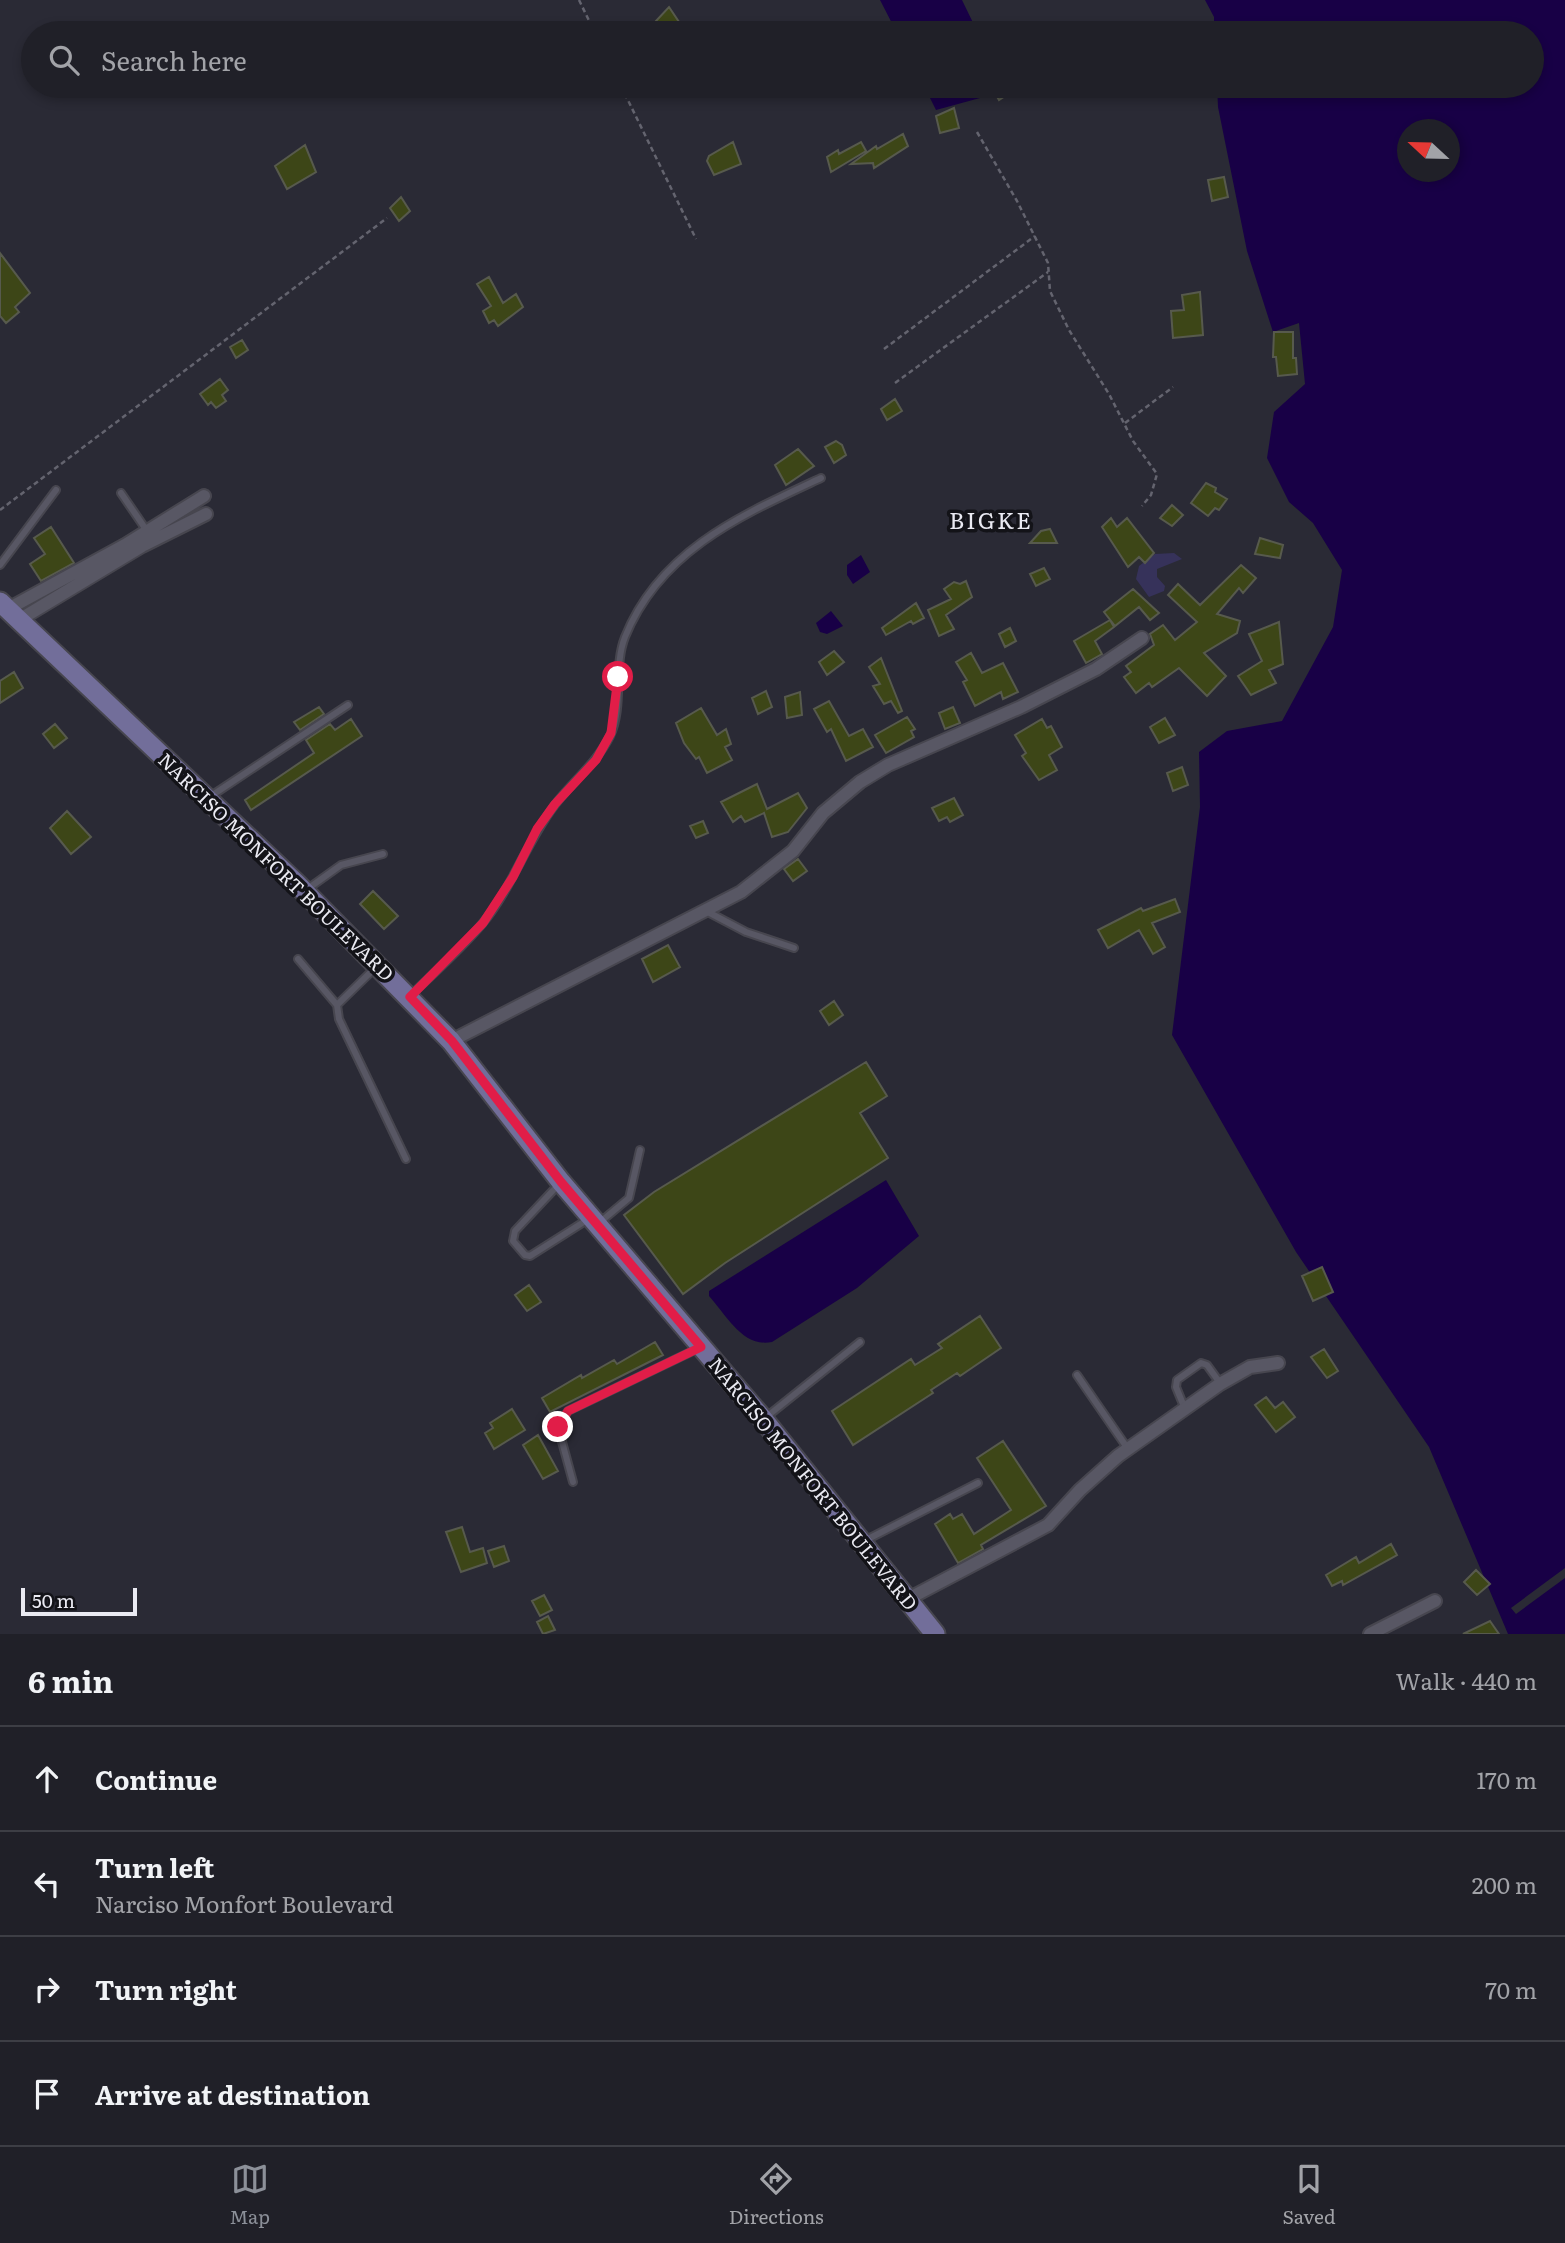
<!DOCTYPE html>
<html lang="en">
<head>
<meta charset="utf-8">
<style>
  body { margin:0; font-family:Literata,serif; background:#2d2d34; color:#f1f3f6 }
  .compass { position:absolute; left:1397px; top:119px; width:63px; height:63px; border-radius:50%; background:#202028; box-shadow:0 4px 10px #0003; rotate:292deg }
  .scale { position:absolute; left:21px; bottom:18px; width:116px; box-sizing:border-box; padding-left:7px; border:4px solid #eaeaf2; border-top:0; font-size:19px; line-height:24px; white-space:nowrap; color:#eaeaf2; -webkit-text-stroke:5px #131318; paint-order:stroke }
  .stop { position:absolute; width:21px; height:21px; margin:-16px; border:5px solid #e11d48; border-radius:50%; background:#fff }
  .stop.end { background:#e11d48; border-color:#fff; box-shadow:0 2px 7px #0008 }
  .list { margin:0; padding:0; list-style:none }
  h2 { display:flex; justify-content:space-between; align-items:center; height:91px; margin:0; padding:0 28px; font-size:30px }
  h2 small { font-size:23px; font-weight:400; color:#a2a3a8 }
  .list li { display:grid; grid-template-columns:46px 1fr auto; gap:21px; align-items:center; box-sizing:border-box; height:105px; padding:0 28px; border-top:2px solid #3d3e45 }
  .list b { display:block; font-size:26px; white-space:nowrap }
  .list p { margin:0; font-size:23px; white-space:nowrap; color:#a2a3a8 }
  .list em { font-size:23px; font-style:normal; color:#a2a3a8 }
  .icon { flex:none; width:38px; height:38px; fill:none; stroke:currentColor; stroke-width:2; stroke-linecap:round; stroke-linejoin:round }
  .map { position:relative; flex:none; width:1565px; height:1634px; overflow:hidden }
  .search { position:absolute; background:#202028; box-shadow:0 4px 10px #0003; left:21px; right:21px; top:21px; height:77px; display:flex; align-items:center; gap:18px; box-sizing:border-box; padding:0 24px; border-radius:38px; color:#a2a3a8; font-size:26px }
  .sheet { height:511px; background:#202028 }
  nav { display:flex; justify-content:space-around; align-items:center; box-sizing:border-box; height:98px; border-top:2px solid #3d3e45; background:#202028; font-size:19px; color:#a2a3a8 }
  nav a { display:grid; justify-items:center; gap:4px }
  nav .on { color:#8c9099 }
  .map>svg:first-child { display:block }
  .green { fill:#36325a }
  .water { fill:#180046; fill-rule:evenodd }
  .pier { fill:#2a2a35 }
  .building { fill:#3d4617; stroke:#575a4d; stroke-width:2 }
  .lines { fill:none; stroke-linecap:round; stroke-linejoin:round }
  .lane-casing { stroke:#47464f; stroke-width:10 }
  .street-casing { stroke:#47464f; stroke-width:16 }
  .primary-casing { stroke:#47464f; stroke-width:23 }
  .path { stroke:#64646f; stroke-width:2.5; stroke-dasharray:5 3.5; stroke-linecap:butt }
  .lane { stroke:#585764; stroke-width:6 }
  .street { stroke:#585764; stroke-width:12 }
  .primary { stroke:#726e9a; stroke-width:19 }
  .route { stroke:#e11d48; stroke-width:9 }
  .labels { text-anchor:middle; stroke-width:7; stroke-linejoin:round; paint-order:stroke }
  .street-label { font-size:19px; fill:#eaeaf2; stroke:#131318 }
  .quarter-label { font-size:23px; letter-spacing:2px; fill:#eaeaf2; stroke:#131318 }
</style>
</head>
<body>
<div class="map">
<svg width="1565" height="1634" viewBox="0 0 1565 1634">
  <rect width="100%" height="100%" fill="#2a2a35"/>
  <path class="green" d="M 1174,553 L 1182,559 L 1157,569 L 1157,577 L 1165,586 L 1164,591 L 1149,597 L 1136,579 L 1139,566 L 1155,554 Z"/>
  <path class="water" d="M 880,0 L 962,0 L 978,33 L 897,33 Z
    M 1205,0 L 1565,0 L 1565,1634 L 1508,1634 L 1429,1447 L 1296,1252 L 1172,1035 L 1200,807 L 1199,752 L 1227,731 L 1282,721 L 1333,627 L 1342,570 L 1313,523 L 1289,502 L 1267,458 L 1274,412 L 1305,384 L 1299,323 L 1273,332 L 1247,251 L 1218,107 L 1217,86 L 1532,86 L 1532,33 L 1214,33 L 1214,17 ZM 1408,130 L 1450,130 L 1450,172 L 1408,172 Z
    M 924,86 L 989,86 L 991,95 L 936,110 Z
    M 861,555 L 870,572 L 853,584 L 847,575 L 847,565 Z
    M 831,611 L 843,626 L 827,634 L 820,632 L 816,623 Z
    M 886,1180 L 919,1236 L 857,1288 L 772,1342 C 743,1348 727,1316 709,1296 L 709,1291 Z"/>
  <path class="pier" d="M 1565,1568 L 1565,1578 L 1516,1614 L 1511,1608 Z"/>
  <path class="building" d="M 669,7 L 679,22 L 661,32 L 656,21 Z
    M 991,86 L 1020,86 L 999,100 Z
    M 954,108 L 959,128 L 940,133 L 936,116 Z
    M 903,134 L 908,146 L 874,168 L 873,163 L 851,164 L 876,146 L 877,149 Z
    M 733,142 L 741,164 L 714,175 L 707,161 L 709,156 Z
    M 861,142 L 866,151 L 831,172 L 827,157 L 838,150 L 839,154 Z
    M 305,145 L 316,172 L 287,189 L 275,166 Z
    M 1224,177 L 1228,197 L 1212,201 L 1208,180 Z
    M 401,197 L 410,211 L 399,221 L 390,208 Z
    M 0,253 L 30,293 L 15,307 L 19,312 L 6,323 L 0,316 Z
    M 489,277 L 503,303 L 516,294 L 523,307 L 498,326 L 494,320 L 489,323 L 483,311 L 491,306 L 477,284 Z
    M 1200,292 L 1203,335 L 1173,338 L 1171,311 L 1184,310 L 1182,295 Z
    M 1274,332 L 1293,332 L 1293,358 L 1296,358 L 1297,374 L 1278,376 L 1276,357 L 1273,357 Z
    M 242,340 L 248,350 L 236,358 L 230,347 Z
    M 220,379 L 228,390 L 222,395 L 226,401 L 216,408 L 211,402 L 208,405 L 200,394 Z
    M 895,399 L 902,411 L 887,420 L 881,409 Z
    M 836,441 L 842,445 L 846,455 L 834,463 L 825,447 Z
    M 798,449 L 814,466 L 786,485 L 775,465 Z
    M 1206,483 L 1216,488 L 1215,492 L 1227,499 L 1219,510 L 1215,508 L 1208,516 L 1191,503 Z
    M 1172,505 L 1183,515 L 1172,526 L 1160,518 Z
    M 1111,518 L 1117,527 L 1127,518 L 1154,553 L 1145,563 L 1139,557 L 1128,567 L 1102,527 Z
    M 51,527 L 74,563 L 41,581 L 30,564 L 45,554 L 34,538 Z
    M 1050,529 L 1057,543 L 1030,543 L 1041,531 Z
    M 1260,538 L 1283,545 L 1280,558 L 1255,554 Z
    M 1241,565 L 1256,578 L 1243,593 L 1239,588 L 1217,614 L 1240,621 L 1237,633 L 1204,653 L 1226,676 L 1207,696 L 1179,668 L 1152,687 L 1149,683 L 1136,693 L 1124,677 L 1131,672 L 1126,666 L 1154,645 L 1150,634 L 1163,625 L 1175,640 L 1197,622 L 1168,595 L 1178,584 L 1200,605 Z
    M 1044,568 L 1050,579 L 1036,586 L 1030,574 Z
    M 966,581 L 972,597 L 946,615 L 954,629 L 939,636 L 928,610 L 951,599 L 944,589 L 954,582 L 960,584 Z
    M 1133,589 L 1159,613 L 1150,620 L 1139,607 L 1115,626 L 1104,612 Z
    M 916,603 L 924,618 L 913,624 L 911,621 L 886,635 L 882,628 Z
    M 1110,620 L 1114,627 L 1095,641 L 1102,654 L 1086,663 L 1074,641 Z
    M 1279,622 L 1283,664 L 1269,670 L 1276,683 L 1251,695 L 1238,676 L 1262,661 L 1249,634 Z
    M 1010,628 L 1016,641 L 1005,647 L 999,634 Z
    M 834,651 L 844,662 L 827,675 L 819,662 Z
    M 971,653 L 982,673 L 1003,663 L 1018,692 L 1003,699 L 1001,692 L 975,706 L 963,682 L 967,680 L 956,662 Z
    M 881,658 L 902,711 L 898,713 L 891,701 L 884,704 L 873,686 L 880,684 L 869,667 Z
    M 14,672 L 23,688 L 0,703 L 0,681 Z
    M 766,691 L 772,707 L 758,714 L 752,698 Z
    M 800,692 L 802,715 L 787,718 L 785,697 Z
    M 829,701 L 849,736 L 863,729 L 873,747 L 846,761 L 831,729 L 827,732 L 814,709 Z
    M 319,707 L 324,714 L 300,730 L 294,722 Z
    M 953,707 L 960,723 L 945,729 L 939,713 Z
    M 701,708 L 717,735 L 726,729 L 731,744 L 725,747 L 732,760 L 707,773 L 699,757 L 696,759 L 684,743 L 676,723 Z
    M 907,717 L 915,729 L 911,731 L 914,737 L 886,753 L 875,735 Z
    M 1165,718 L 1175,735 L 1159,743 L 1150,727 Z
    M 351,719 L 362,736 L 251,810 L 245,800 L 314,753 L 306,740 L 330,724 L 335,730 Z
    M 1042,719 L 1047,728 L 1051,726 L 1062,747 L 1049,755 L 1057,770 L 1039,780 L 1022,756 L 1026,753 L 1015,735 Z
    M 55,724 L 67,738 L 54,748 L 43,734 Z
    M 1182,767 L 1188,785 L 1173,791 L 1167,773 Z
    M 757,784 L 767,809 L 798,793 L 807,808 L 788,832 L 772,837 L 764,813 L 745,822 L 741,816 L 733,822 L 721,802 Z
    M 954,798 L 963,815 L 950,822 L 947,817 L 939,821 L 932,808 Z
    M 67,811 L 91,837 L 71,854 L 50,828 Z
    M 703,821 L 708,833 L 696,838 L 690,826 Z
    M 798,859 L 807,871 L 793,881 L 784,869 Z
    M 373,891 L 398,916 L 384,929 L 360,904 Z
    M 1175,899 L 1180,912 L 1152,923 L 1165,947 L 1153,954 L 1139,930 L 1108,948 L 1098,930 L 1141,908 L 1143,911 Z
    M 668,945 L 680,967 L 653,982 L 642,959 Z
    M 834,1001 L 843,1015 L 829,1025 L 820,1011 Z
    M 866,1062 L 887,1096 L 860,1113 L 888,1158 L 725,1263 L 683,1294 L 624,1215 L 654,1192 Z
    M 1322,1267 L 1333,1292 L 1313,1301 L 1302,1276 Z
    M 529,1285 L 541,1302 L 527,1311 L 515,1295 Z
    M 980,1316 L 1001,1348 L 960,1376 L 957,1373 L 931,1390 L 933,1393 L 853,1445 L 832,1411 L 911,1359 L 915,1365 L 942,1348 L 938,1344 Z
    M 655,1342 L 663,1355 L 550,1412 L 542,1398 L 581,1375 L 582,1378 L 614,1360 L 617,1364 Z
    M 1324,1349 L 1338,1371 L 1327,1378 L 1311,1357 Z
    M 1266,1397 L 1275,1408 L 1283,1402 L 1295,1417 L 1276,1432 L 1255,1405 Z
    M 512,1409 L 525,1430 L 494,1449 L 485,1433 L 493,1428 L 490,1423 Z
    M 538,1435 L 558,1471 L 543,1479 L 523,1445 Z
    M 1003,1441 L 1046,1506 L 981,1545 L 983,1549 L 958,1563 L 935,1524 L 950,1514 L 953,1519 L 962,1514 L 974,1534 L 1011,1510 L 977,1458 Z
    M 462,1527 L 470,1552 L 483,1548 L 487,1563 L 461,1572 L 446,1532 Z
    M 1391,1544 L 1397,1555 L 1343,1585 L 1342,1581 L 1332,1586 L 1326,1575 L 1356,1557 L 1359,1563 Z
    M 504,1546 L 509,1561 L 494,1567 L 488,1551 Z
    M 1476,1570 L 1490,1584 L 1477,1595 L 1464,1582 Z
    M 544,1595 L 552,1610 L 540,1616 L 532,1601 Z
    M 548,1616 L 555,1630 L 543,1634 L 537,1622 Z
    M 1490,1621 L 1499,1634 L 1463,1634 Z"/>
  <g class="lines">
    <g class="lane-casing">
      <path id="lane" d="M 121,493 L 147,531
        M 0,565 L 56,490
        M 208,798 L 348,705
        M 306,890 L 341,865 L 383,854
        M 706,911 L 746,932 L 794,948
        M 298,959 L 337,1005
        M 376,967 L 337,1005 L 339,1019 L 406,1159
        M 411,995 C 435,972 461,949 482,924 C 512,888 526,843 554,806 C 572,782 596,764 610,736 C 624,707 613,667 625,637 C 660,550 742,515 821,478
        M 560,1183 L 515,1231 L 513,1241 L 525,1255 L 530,1256 L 590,1218
        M 599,1223 L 629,1198 L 640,1150
        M 1077,1375 L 1128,1449
        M 1185,1409 L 1176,1387 L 1177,1380 L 1201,1363 L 1207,1365 L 1220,1383
        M 765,1418 L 860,1342
        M 573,1482 L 558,1427 L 568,1411 L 699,1348
        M 866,1540 L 978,1483"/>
    </g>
    <g class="street-casing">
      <path id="street" d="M 8,609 L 125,545 L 204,496
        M 19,620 L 142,546 L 206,514
        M 451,1041 L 741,892 L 793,851 L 823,813 L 860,782 L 888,765 L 1021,707 L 1096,669 L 1142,638
        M 908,1599 L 1048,1525 L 1080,1490 L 1118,1456 L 1220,1384 L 1250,1367 L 1278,1363
        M 1370,1634 L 1435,1601"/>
    </g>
    <g class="primary-casing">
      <path id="primary" d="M 0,602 L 297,884 L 451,1041 L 561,1182 L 763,1419 L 935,1634"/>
    </g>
    <path class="path" d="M 579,0 L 595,33
      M 621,86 L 696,239
      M 977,132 L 1017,201 L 1048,263 L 1050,291 L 1069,330 L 1109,394 L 1133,441 L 1157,474 L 1151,495 L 1142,506
      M 884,349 L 1035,236
      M 895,383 L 1048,272
      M 1125,423 L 1173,387
      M 0,510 L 387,218"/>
    <use href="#lane" class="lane"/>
    <use href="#street" class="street"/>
    <use href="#primary" class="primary"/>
  </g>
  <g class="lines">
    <path class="route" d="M 558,1427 L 568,1411 L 701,1347 L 561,1182 L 452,1041 L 410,997 L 483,923 L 513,877 L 537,829 L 555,804 L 596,760 L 611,733 L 618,677"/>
  </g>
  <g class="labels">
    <g class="street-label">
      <text transform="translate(276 867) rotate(44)" y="7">NARCISO MONFORT BOULEVARD</text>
      <text transform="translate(813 1484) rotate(51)" y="7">NARCISO MONFORT BOULEVARD</text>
    </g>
    <g class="quarter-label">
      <text x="991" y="529">BIGKE</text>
    </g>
  </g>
</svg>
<svg class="compass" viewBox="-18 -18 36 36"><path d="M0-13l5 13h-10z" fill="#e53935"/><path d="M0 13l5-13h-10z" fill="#a2a3a8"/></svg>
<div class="scale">50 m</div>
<div class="stop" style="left:618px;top:677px"></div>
<div class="stop end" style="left:558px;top:1427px"></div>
<div class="search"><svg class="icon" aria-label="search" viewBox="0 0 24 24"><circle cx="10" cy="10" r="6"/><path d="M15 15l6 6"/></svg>Search here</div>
</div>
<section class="sheet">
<h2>6 min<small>Walk · 440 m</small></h2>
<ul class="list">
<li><svg class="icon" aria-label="ahead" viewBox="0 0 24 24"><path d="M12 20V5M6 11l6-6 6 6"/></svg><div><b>Continue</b></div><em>170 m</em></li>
<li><svg class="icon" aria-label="left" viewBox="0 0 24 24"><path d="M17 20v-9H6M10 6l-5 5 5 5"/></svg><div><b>Turn left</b><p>Narciso Monfort Boulevard</p></div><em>200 m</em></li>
<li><svg class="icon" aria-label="right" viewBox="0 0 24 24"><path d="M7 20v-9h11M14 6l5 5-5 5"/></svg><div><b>Turn right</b></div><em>70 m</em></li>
<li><svg class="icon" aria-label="arrive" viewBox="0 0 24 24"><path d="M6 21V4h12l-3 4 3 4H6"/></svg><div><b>Arrive at destination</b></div></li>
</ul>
</section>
<nav>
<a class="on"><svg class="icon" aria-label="map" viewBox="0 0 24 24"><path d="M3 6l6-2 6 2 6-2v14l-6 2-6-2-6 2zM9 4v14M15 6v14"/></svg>Map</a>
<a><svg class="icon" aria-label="directions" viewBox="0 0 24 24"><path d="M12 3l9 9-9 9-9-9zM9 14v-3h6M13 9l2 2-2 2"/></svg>Directions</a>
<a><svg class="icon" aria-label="saved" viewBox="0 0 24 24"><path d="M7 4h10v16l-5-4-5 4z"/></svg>Saved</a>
</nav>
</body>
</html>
